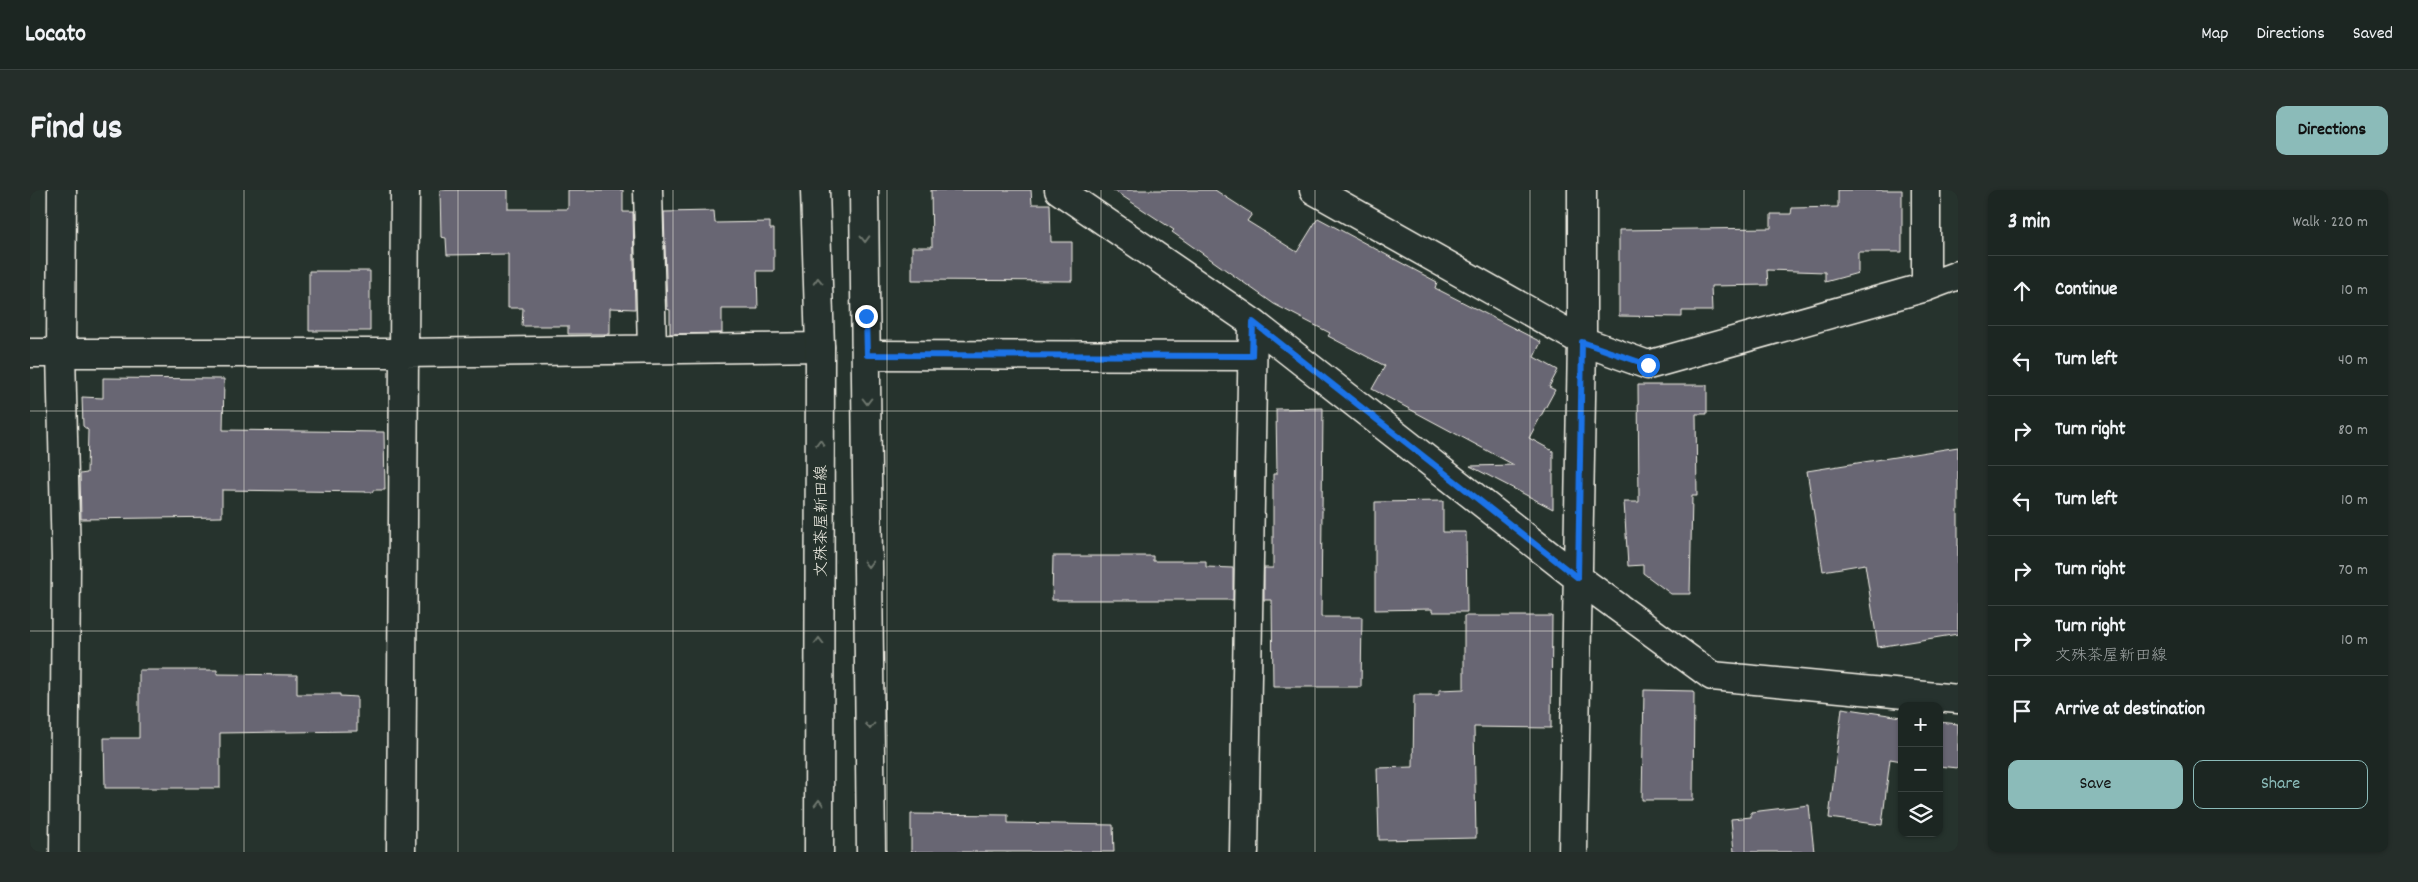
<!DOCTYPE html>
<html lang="en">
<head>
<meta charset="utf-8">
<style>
  body { margin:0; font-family:Dekko,"Klee One",sans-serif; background:#252e2a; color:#f1f3f6 }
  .controls { position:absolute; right:15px; bottom:15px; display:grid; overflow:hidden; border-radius:10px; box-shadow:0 1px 4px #0004 }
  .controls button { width:45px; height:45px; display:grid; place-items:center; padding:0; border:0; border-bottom:1px solid #3a4340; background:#1c2622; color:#f1f3f6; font:25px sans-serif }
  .stop { position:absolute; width:15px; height:15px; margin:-11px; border:4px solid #1a73e8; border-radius:50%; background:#fff }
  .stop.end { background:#1a73e8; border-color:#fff; box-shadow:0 1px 5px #0008 }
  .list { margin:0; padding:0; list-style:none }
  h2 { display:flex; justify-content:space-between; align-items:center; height:65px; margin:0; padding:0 20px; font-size:21px }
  h2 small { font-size:16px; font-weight:400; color:#a0a5a5 }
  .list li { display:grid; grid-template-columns:32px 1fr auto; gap:15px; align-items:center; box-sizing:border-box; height:70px; padding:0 20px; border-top:1px solid #3a4340 }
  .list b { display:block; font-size:19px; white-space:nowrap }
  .list p { margin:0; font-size:16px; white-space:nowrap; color:#a0a5a5 }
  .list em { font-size:16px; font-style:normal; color:#a0a5a5 }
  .actions { display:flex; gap:10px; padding:15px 20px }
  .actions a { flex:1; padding:11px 0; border:1px solid #8bbbb9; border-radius:10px; text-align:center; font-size:18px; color:#8bbbb9 }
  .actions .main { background:#8bbbb9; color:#111 }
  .icon { flex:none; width:28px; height:28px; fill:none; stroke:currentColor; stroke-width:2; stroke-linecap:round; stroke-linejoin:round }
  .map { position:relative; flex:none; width:1928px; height:662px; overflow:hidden; border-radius:10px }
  header { display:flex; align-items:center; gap:30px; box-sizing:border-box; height:70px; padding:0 25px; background:#1c2622; border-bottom:1px solid #3a4340 }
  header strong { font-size:24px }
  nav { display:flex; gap:28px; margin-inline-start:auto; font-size:18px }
  .intro { display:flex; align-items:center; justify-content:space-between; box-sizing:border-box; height:120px; padding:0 30px }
  h1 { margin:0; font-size:35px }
  .button { padding:12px 22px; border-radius:10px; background:#8bbbb9; color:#111; font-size:18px; font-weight:700 }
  main { display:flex; gap:30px; padding:0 30px }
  aside { flex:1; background:#1c2622; border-radius:10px; box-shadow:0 1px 4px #0004 }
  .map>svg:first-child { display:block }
  .building { fill:#686673; stroke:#f4f1e8 }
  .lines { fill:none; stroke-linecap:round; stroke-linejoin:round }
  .street-casing { stroke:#f4f1e8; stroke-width:31 }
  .secondary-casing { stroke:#f4f1e8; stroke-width:31 }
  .street { stroke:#26332d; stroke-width:28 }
  .secondary { stroke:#26332d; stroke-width:28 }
  .oneway { stroke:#6e766e }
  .route { stroke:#1a73e8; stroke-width:6 }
  .grid { fill:none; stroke:#f4f1e8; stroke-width:1; stroke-opacity:0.55 }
  .labels { text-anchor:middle; stroke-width:4.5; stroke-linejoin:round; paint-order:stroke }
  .street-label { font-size:16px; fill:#f4f1e8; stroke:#26332d }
</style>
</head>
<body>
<header>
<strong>Locato</strong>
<nav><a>Map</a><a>Directions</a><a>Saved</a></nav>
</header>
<div class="intro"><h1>Find us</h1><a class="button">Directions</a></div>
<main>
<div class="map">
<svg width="1928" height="662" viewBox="0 0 1928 662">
  <rect width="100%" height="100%" fill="#26332d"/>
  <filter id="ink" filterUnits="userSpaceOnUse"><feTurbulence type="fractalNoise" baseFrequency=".02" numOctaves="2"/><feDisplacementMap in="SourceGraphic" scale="10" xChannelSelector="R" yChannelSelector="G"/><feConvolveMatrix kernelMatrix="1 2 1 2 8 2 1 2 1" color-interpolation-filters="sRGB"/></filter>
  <g filter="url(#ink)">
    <path class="building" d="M 410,0 L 478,0 L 478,19 L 538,19 L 538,0 L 593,0 L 593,22 L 603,22 L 605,119 L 580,118 L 580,144 L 538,144 L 538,136 L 492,136 L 493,118 L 478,118 L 478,64 L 417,65 L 416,48 L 411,47 Z
      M 901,0 L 1001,0 L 1002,14 L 1020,14 L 1021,52 L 1042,52 L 1042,91 L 882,90 L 882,57 L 902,57 Z
      M 1083,0 L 1185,0 L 1222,24 L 1217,31 L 1267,62 L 1288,28 L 1407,92 L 1405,98 L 1511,152 L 1504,167 L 1528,180 L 1519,197 L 1525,200 L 1499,248 L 1523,261 L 1523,319 L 1440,276 L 1484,275 L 1342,199 L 1355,176 L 1298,146 L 1300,143 L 1244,114 L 1142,42 L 1144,40 Z
      M 1808,0 L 1872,0 L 1872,62 L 1828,62 L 1828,83 L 1795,92 L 1795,82 L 1737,80 L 1738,95 L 1681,96 L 1682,121 L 1652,121 L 1652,127 L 1589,126 L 1589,40 L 1741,38 L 1741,24 L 1761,24 L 1762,18 L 1808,17 Z
      M 684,21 L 685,33 L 740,32 L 740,39 L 744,39 L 744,81 L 727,81 L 728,119 L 692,119 L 692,143 L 640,144 L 640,120 L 637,119 L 634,22 Z
      M 279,81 L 340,81 L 340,141 L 279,141 Z
      M 73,188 L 194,189 L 193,240 L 354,242 L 355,300 L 343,300 L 343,302 L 192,300 L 192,327 L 51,329 L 50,284 L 57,283 L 58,240 L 53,236 L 52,207 L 73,208 Z
      M 1608,195 L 1677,195 L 1677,224 L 1666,224 L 1667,306 L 1662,306 L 1660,404 L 1641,404 L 1613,383 L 1613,375 L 1598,376 L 1594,312 L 1609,312 Z
      M 1293,218 L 1291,427 L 1332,427 L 1331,497 L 1243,497 L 1242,410 L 1234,410 L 1234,378 L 1243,378 L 1243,284 L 1247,284 L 1246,219 Z
      M 1928,257 L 1928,444 L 1848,457 L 1835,374 L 1793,381 L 1777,281 Z
      M 1413,311 L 1413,342 L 1436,342 L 1437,422 L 1402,422 L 1402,419 L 1345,420 L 1345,312 Z
      M 1023,366 L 1123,366 L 1123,371 L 1176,371 L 1176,377 L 1203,378 L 1203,410 L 1022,410 Z
      M 1434,426 L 1522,426 L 1521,538 L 1444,537 L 1446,648 L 1349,650 L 1347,578 L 1383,577 L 1384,505 L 1409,505 L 1409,500 L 1434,499 Z
      M 109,480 L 187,480 L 187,484 L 267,485 L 267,504 L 310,504 L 310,506 L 327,507 L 327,541 L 190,543 L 190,598 L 75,598 L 74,548 L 109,548 Z
      M 1614,500 L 1664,501 L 1663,610 L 1612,610 Z
      M 1812,518 L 1872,527 L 1872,571 L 1860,569 L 1852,635 L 1799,628 Z
      M 1909,532 L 1928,534 L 1928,578 L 1909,576 Z
      M 1779,615 L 1784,662 L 1704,662 L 1701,629 L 1721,627 L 1721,622 Z
      M 881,624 L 978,625 L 978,633 L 1083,635 L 1084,662 L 881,662 Z"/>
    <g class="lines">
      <g class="street-casing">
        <path id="street" d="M 32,0 L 31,163 L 36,371 L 34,662
          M 618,0 L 622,159
          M 1029,0 L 1223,133 L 1548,388 L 1682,486 L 1928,509
          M 1284,0 L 1552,151 L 1618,175 L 1896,97 L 1928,85
          M 1896,0 L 1896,97
          M 0,163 L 375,163 L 790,157
          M 837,165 L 1222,166
          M 371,662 L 375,0
          M 1214,662 L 1223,133
          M 1543,662 L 1552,151 L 1552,0"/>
      </g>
      <g class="secondary-casing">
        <path id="secondary" d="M 785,0 L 790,157 L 789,662
          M 834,0 L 841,662"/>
      </g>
      <use href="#street" class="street"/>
      <use href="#secondary" class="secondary"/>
    </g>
    <defs><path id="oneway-chevron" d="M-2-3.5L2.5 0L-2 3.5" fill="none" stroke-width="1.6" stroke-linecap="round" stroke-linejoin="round" transform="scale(1.25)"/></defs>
    <g class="oneway">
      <use href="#oneway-chevron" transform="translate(835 49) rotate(89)"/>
      <use href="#oneway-chevron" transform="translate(788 91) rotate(-92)"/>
      <use href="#oneway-chevron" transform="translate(837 211) rotate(90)"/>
      <use href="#oneway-chevron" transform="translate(790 253) rotate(-90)"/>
      <use href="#oneway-chevron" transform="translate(838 374) rotate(90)"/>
      <use href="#oneway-chevron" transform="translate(789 451) rotate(-90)"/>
      <use href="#oneway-chevron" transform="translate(840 536) rotate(90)"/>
      <use href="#oneway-chevron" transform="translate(789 613) rotate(-90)"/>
    </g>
  </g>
  <g class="lines" filter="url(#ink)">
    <path class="route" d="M 836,126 L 837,165 L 1222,166 L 1223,132 L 1548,388 L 1552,152 L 1618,175"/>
  </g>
  <path class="grid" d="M 214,0 L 214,662M 428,0 L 428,662M 643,0 L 643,662M 857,0 L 857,662M 1071,0 L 1071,662M 1285,0 L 1285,662M 1500,0 L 1500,662M 1714,0 L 1714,662M 0,221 L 1928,221M 0,441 L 1928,441"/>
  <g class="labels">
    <g class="street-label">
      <text transform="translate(790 331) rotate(-90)" y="6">文殊茶屋新田線</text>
    </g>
  </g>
</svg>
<div class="controls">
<button>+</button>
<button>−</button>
<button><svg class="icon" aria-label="layers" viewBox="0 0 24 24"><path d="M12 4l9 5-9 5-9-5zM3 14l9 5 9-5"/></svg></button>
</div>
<div class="stop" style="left:1618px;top:175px"></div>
<div class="stop end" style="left:836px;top:126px"></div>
</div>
<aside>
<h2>3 min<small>Walk · 220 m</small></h2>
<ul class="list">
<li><svg class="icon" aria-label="ahead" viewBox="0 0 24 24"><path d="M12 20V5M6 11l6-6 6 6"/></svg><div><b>Continue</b></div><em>10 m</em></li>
<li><svg class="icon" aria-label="left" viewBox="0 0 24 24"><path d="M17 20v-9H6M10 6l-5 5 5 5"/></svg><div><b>Turn left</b></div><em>40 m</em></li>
<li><svg class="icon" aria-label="right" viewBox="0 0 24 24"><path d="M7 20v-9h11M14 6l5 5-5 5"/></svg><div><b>Turn right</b></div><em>80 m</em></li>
<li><svg class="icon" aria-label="left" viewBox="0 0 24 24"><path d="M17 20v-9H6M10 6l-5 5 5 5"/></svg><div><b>Turn left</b></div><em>10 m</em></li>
<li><svg class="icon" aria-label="right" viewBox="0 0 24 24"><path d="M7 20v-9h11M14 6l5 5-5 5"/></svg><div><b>Turn right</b></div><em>70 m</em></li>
<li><svg class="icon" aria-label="right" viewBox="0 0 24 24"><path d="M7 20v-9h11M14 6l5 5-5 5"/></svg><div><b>Turn right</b><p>文殊茶屋新田線</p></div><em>10 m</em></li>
<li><svg class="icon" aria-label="arrive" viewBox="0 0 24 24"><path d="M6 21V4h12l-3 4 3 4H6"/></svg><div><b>Arrive at destination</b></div></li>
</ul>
<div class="actions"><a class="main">Save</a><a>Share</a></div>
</aside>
</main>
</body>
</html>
